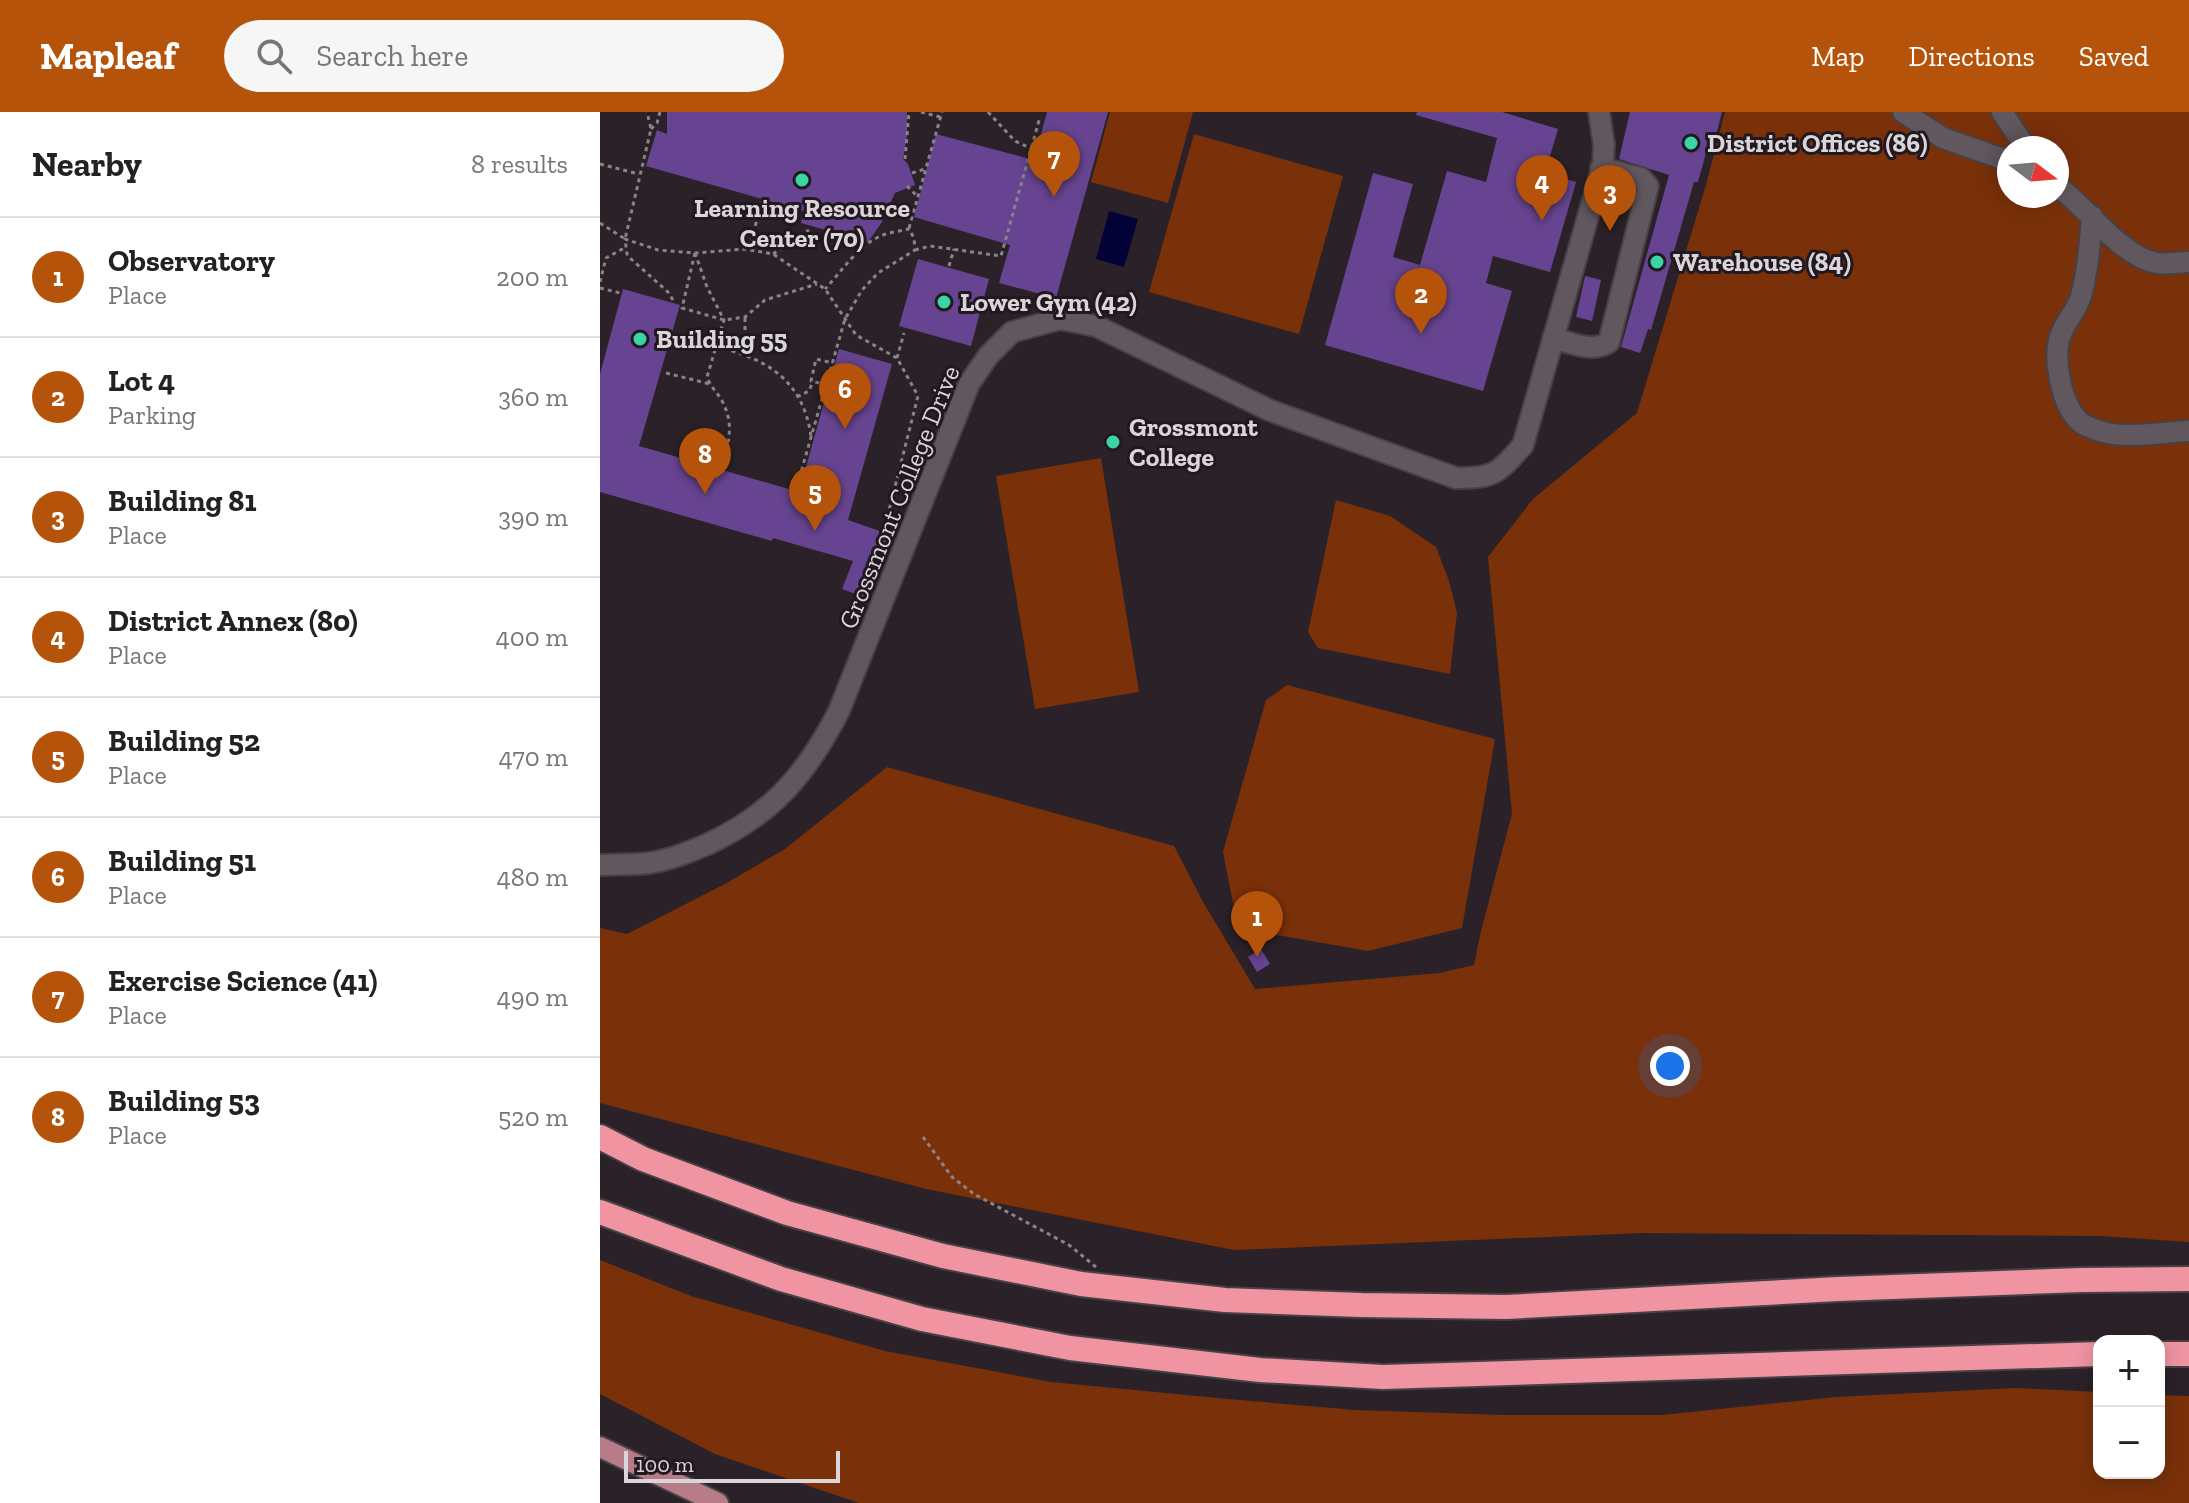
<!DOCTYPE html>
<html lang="en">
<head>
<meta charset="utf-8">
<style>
  body { margin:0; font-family:"Zilla Slab",serif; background:#f6f6f6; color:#222 }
  .controls { position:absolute; right:24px; bottom:24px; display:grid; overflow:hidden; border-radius:16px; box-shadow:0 4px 20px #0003 }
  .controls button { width:72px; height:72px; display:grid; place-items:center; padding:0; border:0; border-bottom:2px solid #e0e0e0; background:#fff; color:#222; font:40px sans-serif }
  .compass { position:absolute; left:1397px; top:24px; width:72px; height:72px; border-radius:50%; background:#fff; box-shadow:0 4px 20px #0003; rotate:106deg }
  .scale { position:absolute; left:24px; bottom:20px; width:216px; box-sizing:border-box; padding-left:8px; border:4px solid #dad5d9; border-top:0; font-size:22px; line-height:28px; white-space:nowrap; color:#dad5d9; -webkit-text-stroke:6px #21191f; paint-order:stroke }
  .you { position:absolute; left:1070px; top:954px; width:28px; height:28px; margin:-20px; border:6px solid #fff; border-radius:50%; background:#1a73e8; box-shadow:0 0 0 12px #1a73e833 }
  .badge { display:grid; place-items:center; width:52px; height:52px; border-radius:50%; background:#b45309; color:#fff; font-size:26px; font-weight:700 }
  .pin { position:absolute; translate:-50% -66px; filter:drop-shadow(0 2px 4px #0008) }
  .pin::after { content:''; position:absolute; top:42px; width:28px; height:24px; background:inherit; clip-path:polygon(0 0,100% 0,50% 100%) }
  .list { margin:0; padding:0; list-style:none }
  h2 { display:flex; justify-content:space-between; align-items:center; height:104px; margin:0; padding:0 32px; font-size:34px }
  h2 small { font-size:26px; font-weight:400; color:#767676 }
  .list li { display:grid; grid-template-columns:52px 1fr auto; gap:24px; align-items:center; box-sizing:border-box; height:120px; padding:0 32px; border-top:2px solid #e0e0e0 }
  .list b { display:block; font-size:30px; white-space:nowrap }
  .list p { margin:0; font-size:26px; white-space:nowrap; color:#767676 }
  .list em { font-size:26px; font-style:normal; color:#767676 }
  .icon { flex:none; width:44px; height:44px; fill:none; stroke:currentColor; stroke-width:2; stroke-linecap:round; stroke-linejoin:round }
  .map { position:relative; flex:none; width:1589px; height:1391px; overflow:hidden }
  header { display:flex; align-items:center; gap:48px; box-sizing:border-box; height:112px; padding:0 40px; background:#b45309; color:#fff }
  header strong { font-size:38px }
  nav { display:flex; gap:44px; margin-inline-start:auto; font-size:28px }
  .search { width:560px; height:72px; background:#f6f6f6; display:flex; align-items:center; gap:20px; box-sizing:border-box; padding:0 28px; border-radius:44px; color:#767676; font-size:30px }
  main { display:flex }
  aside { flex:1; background:#fff }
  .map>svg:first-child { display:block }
  .green { fill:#7a310a; fill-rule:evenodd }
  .water { fill:#030237 }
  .building { fill:#674491 }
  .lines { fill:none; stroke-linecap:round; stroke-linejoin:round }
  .minor-casing { stroke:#474045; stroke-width:24 }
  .major-casing { stroke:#474045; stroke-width:24 }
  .highway-casing { stroke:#474045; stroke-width:28 }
  .path { stroke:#8a8388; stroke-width:3; stroke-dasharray:4 4; stroke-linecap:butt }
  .minor { stroke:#61575e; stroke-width:20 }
  .major { stroke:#b77c87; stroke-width:20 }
  .highway { stroke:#f094a2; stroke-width:24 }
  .poi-dot { fill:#3bd4a4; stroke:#21191f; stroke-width:3 }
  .labels { text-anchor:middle; stroke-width:6; stroke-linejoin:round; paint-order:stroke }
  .poi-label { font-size:26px; font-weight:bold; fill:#dad5d9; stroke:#21191f; text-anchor:start }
  .street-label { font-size:26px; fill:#dad5d9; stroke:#21191f }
</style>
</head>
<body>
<header>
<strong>Mapleaf</strong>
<div class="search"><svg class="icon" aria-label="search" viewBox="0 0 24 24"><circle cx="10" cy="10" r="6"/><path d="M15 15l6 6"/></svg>Search here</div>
<nav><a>Map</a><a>Directions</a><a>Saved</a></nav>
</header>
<main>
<aside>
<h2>Nearby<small>8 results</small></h2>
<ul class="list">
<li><span class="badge">1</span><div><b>Observatory</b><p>Place</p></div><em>200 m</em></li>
<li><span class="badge">2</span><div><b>Lot 4</b><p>Parking</p></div><em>360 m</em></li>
<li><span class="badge">3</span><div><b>Building 81</b><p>Place</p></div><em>390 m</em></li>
<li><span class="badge">4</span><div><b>District Annex (80)</b><p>Place</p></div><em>400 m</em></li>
<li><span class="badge">5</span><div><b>Building 52</b><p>Place</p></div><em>470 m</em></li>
<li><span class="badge">6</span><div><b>Building 51</b><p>Place</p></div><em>480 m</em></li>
<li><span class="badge">7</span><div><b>Exercise Science (41)</b><p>Place</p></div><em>490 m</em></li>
<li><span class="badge">8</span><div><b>Building 53</b><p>Place</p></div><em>520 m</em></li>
</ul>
</aside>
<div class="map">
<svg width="1589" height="1391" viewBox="0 0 1589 1391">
  <rect width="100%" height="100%" fill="#2a2228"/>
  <path class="green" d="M 510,0 L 593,0 L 568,91 L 491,70 Z
    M 1125,0 L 1589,0 L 1589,1130 L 1500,1124 L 1041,1121 L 634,1138 L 326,1077 L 0,991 L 0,816 L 27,822 L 123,773 L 185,737 L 287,655 L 574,734 L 603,790 L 655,877 L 840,861 L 874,853 L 881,819 L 912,702 L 888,445 L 933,387 L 1037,301 L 1106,73 ZM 1409,36 L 1457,36 L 1457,84 L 1409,84 Z
    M 594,22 L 743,64 L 699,222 L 549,180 Z
    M 501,346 L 539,580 L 435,597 L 396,364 Z
    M 736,388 L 790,404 L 836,435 L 849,469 L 857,501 L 850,562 L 718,536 L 708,520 Z
    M 687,573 L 895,627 L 862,816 L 768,839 L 638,816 L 623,740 L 666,588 Z
    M 0,1148 L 91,1184 L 285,1239 L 451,1270 L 628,1287 L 755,1298 L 903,1303 L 1062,1303 L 1236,1285 L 1415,1276 L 1499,1280 L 1499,1361 L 1559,1361 L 1559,1283 L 1589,1284 L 1589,1391 L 259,1391 L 115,1342 L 0,1282 Z"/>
  <path class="water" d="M 509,99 L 538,107 L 524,155 L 496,147 Z"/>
  <path class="building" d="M 67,0 L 307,0 L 307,23 L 303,47 L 308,52 L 315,73 L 295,81 L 282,110 L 268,130 L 201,111 L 204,99 L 46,54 L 57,18 L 67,22 Z
    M 447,0 L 508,0 L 456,186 L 399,171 L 410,133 L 314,105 L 336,22 L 434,48 Z
    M 817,0 L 902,0 L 958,17 L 945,61 L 976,70 L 950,160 L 893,144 L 886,171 L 912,179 L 883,279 L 725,233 L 773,61 L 813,72 L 793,145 L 820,153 L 847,59 L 886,70 L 897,26 L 816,3 Z
    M 1030,0 L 1122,0 L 1111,43 L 1106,41 L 1098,70 L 1094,70 L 1051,218 L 1048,217 L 1040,241 L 1021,235 L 1069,63 L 1019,47 Z
    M 318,147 L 389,167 L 371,234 L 299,214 Z
    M 985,164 L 1001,168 L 992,209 L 976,205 Z
    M 23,177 L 80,193 L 39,334 L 199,380 L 239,237 L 292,252 L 248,408 L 294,424 L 269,487 L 242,477 L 253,449 L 173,426 L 172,429 L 0,380 L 0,262 Z
    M 661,837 L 670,852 L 657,860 L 648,845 Z"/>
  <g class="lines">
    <g class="minor-casing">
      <path id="minor" d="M 1303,0 L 1343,26 L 1409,49
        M 1402,0 L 1426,36
        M 1457,74 C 1487,95 1521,145 1557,151 C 1567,153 1579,150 1589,150
        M 1492,104 C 1490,130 1488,158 1481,184 C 1477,198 1466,209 1461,222 C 1452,245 1461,293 1480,310 C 1485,314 1496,318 1503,320 C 1527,327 1564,320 1589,319
        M 953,226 C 971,231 993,241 1009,230 L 1048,74 L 1041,66 L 1001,56
        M 0,753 C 16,752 33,753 49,751 C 70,748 89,740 108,732 C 173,702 207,661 239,599 L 369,272 L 388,244 L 412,220 L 460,207 L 496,214 L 669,298 L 856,366 C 896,366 898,361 923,333 L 1003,52 L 1004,33 L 999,0"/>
    </g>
    <g class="major-casing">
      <path id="major" d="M 0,1335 L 118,1391"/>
    </g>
    <g class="highway-casing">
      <path id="highway" d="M 0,1025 L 43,1047 L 187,1101 L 343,1144 L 481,1172 L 625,1188 L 761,1193 L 906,1195 L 1238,1177 L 1482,1168 L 1589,1167
        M 0,1100 L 181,1167 L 322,1207 L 470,1236 L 660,1258 L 783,1265 L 1499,1242
        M 1559,1242 L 1589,1242"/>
    </g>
    <path class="path" d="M 321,0 L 340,5
      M 388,0 L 415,29 L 430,36
      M 51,17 L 57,11 L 60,0
      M 305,47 L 309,0
      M 0,52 L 39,62
      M 312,61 L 325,57
      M 307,74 L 318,85
      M 0,111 L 25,127 L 51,17 L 47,0
      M 309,116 L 342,0
      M 149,137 L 162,89
      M 315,138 L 330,134 L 401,144 L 440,5
      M 95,141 L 107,175 L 124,208 L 107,265 C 111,276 120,283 124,293 C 134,314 128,332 123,353
      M 95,141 L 82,196 L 124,208 L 145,205 L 165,188 L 217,172
      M 173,142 L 209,118
      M 349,154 L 354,137
      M 0,170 L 6,146 L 26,135
      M 0,176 L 20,181
      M 73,188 L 68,180 L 31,147 L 27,142 L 25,127 L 58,138 L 95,141 L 145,137 L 173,142 L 225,177 L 256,223 L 297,246 L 318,284 L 287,406 L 298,412
      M 116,235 C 166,246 203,268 211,324
      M 145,242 L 145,205
      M 297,246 L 304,221
      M 66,261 L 110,272
      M 227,273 L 211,269 L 216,247 L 233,251
      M 197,285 L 209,279 L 213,269
      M 197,374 L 245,207 L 262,178 L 278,161 L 315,138 L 314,126 L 309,117 C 301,119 291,120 283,123 C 259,132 242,159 225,177
      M 323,1025 L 352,1065 L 374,1082 L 469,1133 L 496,1155"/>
    <use href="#minor" class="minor"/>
    <use href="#major" class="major"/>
    <use href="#highway" class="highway"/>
  </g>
  <g class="poi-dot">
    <circle cx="1091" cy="31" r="8"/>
    <circle cx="202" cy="68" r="8"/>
    <circle cx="1057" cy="150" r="8"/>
    <circle cx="344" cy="190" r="8"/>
    <circle cx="40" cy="227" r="8"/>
    <circle cx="513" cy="330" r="8"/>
  </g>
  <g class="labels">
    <g class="poi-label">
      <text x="1107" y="40">District Offices (86)</text>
      <text x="202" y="105" text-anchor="middle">Learning Resource<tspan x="202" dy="30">Center (70)</tspan></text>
      <text x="1073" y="159">Warehouse (84)</text>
      <text x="360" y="199">Lower Gym (42)</text>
      <text x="56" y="236">Building 55</text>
      <text x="529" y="324">Grossmont<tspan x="529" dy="30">College</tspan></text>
    </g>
    <g class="street-label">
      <text transform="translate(299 385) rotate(-68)" y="9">Grossmont College Drive</text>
    </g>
  </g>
</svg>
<div class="controls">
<button>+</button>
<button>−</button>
</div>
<svg class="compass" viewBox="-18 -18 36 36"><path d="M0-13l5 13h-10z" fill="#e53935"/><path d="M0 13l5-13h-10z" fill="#767676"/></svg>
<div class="scale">100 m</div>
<div class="you"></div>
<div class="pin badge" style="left:657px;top:845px">1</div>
<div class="pin badge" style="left:821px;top:222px">2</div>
<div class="pin badge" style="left:1010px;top:119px">3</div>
<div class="pin badge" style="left:942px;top:109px">4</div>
<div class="pin badge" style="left:215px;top:419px">5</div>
<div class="pin badge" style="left:245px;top:317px">6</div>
<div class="pin badge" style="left:454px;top:85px">7</div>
<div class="pin badge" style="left:105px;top:382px">8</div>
</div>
</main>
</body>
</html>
